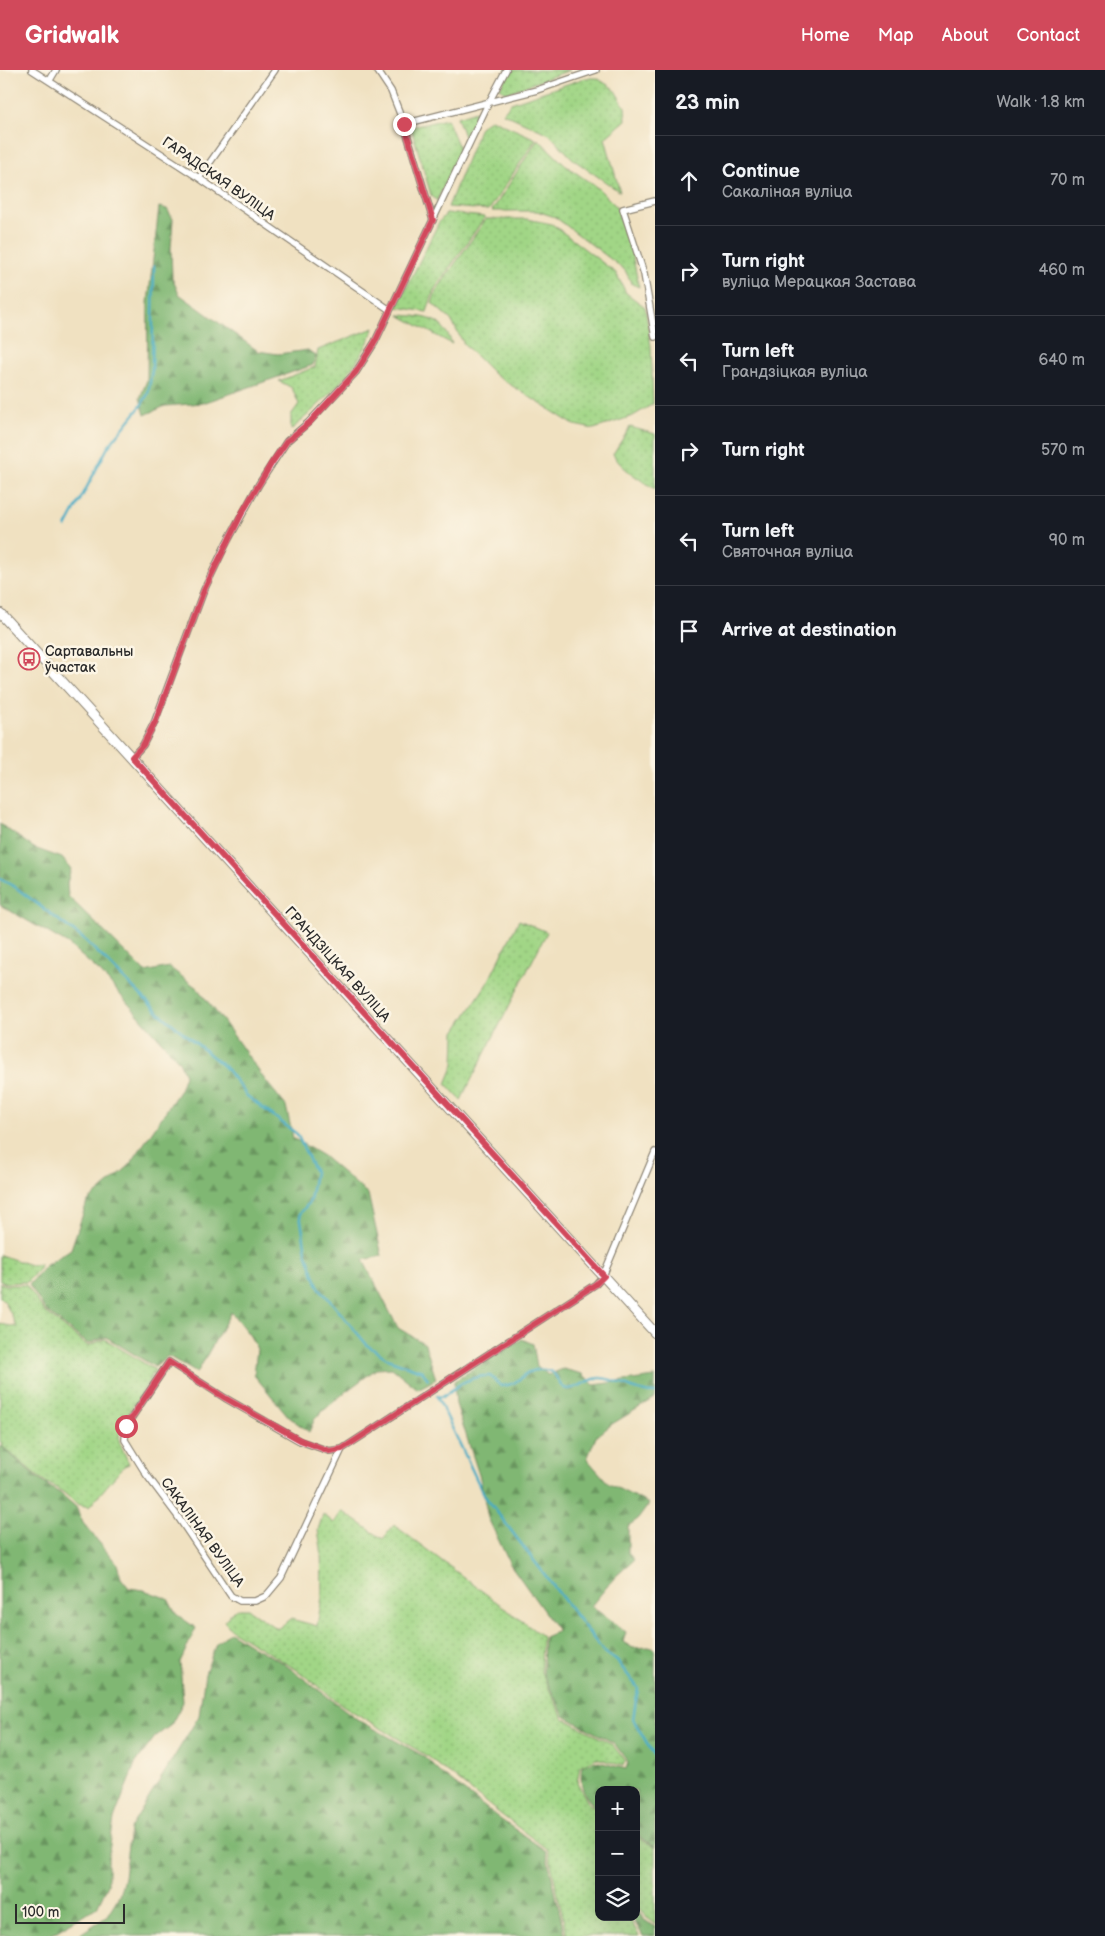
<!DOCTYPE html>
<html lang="en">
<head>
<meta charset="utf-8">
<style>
  body { margin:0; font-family:"Balsamiq Sans",sans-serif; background:#242831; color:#f1f3f6 }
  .controls { position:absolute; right:15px; bottom:15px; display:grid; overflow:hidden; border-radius:10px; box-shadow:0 5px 20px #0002 }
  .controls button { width:45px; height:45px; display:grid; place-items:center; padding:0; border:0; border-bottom:1px solid #363941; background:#171b24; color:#f1f3f6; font:25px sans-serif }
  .scale { position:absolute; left:15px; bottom:12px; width:110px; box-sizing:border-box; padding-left:5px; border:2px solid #2b2b2b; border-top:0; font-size:14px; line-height:18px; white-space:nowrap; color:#2b2b2b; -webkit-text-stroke:4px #fcf5e5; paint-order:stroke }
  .stop { position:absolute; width:15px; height:15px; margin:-11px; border:4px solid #d1495b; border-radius:50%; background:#fff }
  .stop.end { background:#d1495b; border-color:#fff; box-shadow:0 1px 5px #0008 }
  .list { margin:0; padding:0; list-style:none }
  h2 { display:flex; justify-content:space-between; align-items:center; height:65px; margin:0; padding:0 20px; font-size:21px }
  h2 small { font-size:16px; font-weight:400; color:#9ea1a6 }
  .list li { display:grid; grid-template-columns:32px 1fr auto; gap:15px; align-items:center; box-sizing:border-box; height:90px; padding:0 20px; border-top:1px solid #363941 }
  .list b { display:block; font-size:19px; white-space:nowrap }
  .list p { margin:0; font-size:16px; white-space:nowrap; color:#9ea1a6 }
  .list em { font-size:16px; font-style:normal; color:#9ea1a6 }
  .icon { flex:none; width:28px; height:28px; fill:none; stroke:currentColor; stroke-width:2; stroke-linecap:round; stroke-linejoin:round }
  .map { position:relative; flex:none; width:655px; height:1866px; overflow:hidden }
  header { display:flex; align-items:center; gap:30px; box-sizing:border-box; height:70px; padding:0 25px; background:#d1495b; color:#fff }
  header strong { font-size:24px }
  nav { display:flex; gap:28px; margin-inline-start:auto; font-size:18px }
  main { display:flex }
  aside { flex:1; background:#171b24 }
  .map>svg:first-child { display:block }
  .grass { fill:url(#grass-dots); stroke:#668058 }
  .forest { fill:url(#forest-firs); stroke:#56714f }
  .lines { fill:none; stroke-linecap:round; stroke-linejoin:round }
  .stream { stroke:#44abc4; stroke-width:2.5 }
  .street-casing { stroke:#8e8676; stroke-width:8 }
  .primary-casing { stroke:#8e8676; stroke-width:11 }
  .street { stroke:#fff; stroke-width:5.5 }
  .primary { stroke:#fff; stroke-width:9 }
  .route { stroke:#d1495b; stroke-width:6 }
  .labels { text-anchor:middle; stroke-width:5; stroke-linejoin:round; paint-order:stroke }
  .street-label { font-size:14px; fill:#2b2b2b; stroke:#fcf5e5 }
  .poi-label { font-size:14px; fill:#2b2b2b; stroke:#fcf5e5; text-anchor:start }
</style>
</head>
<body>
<header>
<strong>Gridwalk</strong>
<nav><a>Home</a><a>Map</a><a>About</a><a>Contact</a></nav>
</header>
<main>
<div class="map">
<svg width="655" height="1866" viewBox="0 0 655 1866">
  <defs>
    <pattern id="grass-dots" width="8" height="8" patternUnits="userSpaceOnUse" patternTransform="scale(1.25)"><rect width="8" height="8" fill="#a1d686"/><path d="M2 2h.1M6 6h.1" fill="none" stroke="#8bb874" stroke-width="1.8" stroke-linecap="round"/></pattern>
    <pattern id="forest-firs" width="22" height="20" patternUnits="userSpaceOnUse" patternTransform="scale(1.25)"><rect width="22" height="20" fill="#80b773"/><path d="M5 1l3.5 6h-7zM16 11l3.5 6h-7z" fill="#69955f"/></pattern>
  </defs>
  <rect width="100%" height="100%" fill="#fcf5e5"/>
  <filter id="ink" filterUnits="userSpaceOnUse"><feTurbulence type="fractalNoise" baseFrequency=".02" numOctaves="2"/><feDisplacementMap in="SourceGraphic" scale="10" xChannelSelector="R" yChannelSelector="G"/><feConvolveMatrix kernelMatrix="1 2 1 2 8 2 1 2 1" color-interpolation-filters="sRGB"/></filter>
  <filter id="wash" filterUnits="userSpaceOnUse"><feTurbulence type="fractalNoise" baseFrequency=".0096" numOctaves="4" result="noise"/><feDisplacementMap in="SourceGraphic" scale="20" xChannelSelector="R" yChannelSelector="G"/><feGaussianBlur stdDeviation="1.12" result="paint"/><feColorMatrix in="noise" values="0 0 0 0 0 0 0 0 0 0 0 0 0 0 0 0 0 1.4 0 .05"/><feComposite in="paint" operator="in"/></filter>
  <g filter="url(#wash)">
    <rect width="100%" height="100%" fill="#f0e1c1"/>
    <path class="grass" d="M 510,0 L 570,0 L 506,23 L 500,18 Z
      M 585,8 L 597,8 L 614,19 L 625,37 L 626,50 L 605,68 L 620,122 L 574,90 L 549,64 L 503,43 L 511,33 Z
      M 476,41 L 476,46 L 465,69 L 457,47 Z
      M 447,49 L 460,80 L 437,131 L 431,125 L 411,57 Z
      M 491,49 L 536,69 L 489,140 L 448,137 L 480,57 Z
      M 538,69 L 565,95 L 599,119 L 616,136 L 631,179 L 639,217 L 632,214 L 625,200 L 555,147 L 537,141 L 492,141 Z
      M 447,143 L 485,147 L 434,220 L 427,242 L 397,237 L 439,152 Z
      M 486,149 L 527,149 L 552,154 L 616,203 L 626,223 L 645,237 L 651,276 L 653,334 L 633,346 L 594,359 L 574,355 L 495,305 L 464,274 L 451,250 L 432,233 L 436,221 Z
      M 399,245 C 426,247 442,246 452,274 Z
      M 374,258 C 359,300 323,331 291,360 L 291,345 L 299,334 L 292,318 L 279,311 L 315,297 L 318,280 Z
      M 630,357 L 655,364 L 655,419 C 641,410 621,399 613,384 Z
      M 519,850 L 547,862 L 461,1030 L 446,1014 L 454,994 L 455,962 L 488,912 Z
      M 0,1185 L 31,1195 L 40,1194 L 39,1199 L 27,1212 L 5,1213 L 0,1211 Z
      M 0,1213 L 5,1215 L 26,1215 L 45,1242 L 88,1276 L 105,1269 L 155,1300 L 138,1329 L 120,1354 L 119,1371 L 129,1394 L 124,1396 L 89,1437 L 77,1434 L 63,1422 L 42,1410 L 3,1377 L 0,1371 L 0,1254 L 17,1257 L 5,1232 L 0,1227 Z
      M 342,1441 L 383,1469 L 394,1455 L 542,1566 L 541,1602 L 563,1648 L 612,1674 L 625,1691 L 623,1696 L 596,1688 L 580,1696 L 577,1712 L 588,1733 L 599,1740 L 599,1847 L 629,1847 L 639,1866 L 567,1866 L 548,1780 L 499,1743 L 427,1686 L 342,1635 L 297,1600 L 233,1561 L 224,1551 L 235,1539 L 248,1539 L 277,1559 L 291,1549 L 317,1556 L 322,1527 L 321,1478 L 318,1460 L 323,1444 L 334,1453 Z
      M 636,1766 L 655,1778 L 655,1855 C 649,1850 641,1839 636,1837 Z"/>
    <path class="forest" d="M 159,137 L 167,139 L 173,149 L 171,178 L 172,208 L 179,224 L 258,281 L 278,284 L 308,280 L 316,286 L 313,295 L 203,333 L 165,336 L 145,345 L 140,328 L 147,310 L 148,233 Z
      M 0,754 L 34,778 L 62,788 L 71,799 L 67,813 L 68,826 L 145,902 L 169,897 L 197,918 L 224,952 L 265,1010 L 286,1036 L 293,1068 L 323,1086 L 368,1124 L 382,1186 L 363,1190 L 398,1258 L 425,1274 L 436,1309 L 418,1319 L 392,1298 L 376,1299 L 344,1323 L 315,1348 L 309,1362 L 289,1347 L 254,1305 L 257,1279 L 250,1266 L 231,1242 L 197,1303 L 168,1286 L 155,1297 L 106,1267 L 88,1274 L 46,1241 L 29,1215 L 45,1196 L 71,1179 L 87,1132 L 129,1096 L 180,1020 L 185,1005 L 179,991 L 101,903 L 68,874 L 0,835 Z
      M 522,1269 L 533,1274 L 537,1296 L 548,1305 L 563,1299 L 583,1304 L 594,1315 L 655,1307 L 655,1328 L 612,1354 L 596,1367 L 587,1389 L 609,1414 L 649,1434 L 638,1449 L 628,1456 L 628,1483 L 634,1490 L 615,1507 L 591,1536 L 626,1562 L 623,1572 L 633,1578 L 649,1577 L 655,1579 L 655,1777 L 636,1764 L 636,1720 L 599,1720 L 599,1739 C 583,1729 579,1714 582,1696 L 595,1691 L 626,1699 L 628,1692 L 614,1673 L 564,1646 L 543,1604 L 544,1567 L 558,1561 L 510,1494 L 488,1448 L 480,1408 L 456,1334 L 454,1311 Z
      M 0,1375 L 41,1411 L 61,1424 L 76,1437 L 83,1453 L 117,1494 L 121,1508 L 129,1518 L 144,1520 L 168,1529 L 176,1544 L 196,1558 L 180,1592 L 183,1632 L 171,1655 L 155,1667 L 135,1694 L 114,1749 L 108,1788 L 108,1814 L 97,1837 L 57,1861 L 44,1866 L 0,1866 Z
      M 230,1562 L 252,1576 L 283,1593 L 357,1649 L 425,1687 L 441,1703 L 500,1749 L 546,1781 L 565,1866 L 77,1866 L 106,1847 L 119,1826 L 124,1807 L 130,1759 L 199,1646 L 205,1604 L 216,1574 Z
      M 636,1837 L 643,1849 L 655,1857 L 655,1866 L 643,1866 L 632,1847 L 636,1847 Z"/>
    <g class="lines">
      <path class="stream" d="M 66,457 L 108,377 L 140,337 L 148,324 L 152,300 L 154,196
        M 0,809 L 15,817 L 85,870 L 158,942 L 225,997 L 247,1026 L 297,1064 L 315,1102 L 310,1131 L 300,1144 L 306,1182 L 318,1216 L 368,1276 L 390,1290 L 422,1301 L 428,1309
        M 655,1323 C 633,1323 618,1308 600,1308 C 588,1308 578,1320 567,1319 C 556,1317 560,1301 545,1300 C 519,1298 524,1315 501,1316 L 490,1306 C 471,1305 457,1315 443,1327 L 437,1326 L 484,1425 L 603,1581 L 617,1591 L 638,1618 L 633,1649 L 655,1687"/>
    </g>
  </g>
  <g filter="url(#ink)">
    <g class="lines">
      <g class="street-casing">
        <path id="street" d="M 32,0 L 199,108 L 390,240
          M 377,0 L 391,21 L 404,54 L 433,150
          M 50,10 L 56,0
          M 404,54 L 537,20 L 596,0
          M 199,108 L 275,0
          M 655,131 L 623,139 L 644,204 L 655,267
          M 132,687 L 143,675 L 155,651 L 204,520 L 226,474 L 259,414 L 287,371 L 309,352 L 356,302 L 375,272 L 488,34 L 506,0
          M 342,1379 L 281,1508 L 266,1526 L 255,1531 L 240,1531 L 231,1526 L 176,1444 L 146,1404 L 125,1370 L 126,1356 L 169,1292 L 225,1328 L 300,1371 L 329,1381 L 342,1379 L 596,1214 L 603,1206 L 655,1082"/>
      </g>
      <g class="primary-casing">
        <path id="primary" d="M 0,543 L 655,1263"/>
      </g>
      <use href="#street" class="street"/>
      <use href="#primary" class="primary"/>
    </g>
  </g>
  <g class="lines" filter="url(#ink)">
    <path class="route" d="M 126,1356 L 169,1292 L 225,1328 L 300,1370 L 329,1381 L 342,1379 L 596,1214 L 604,1206 L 132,687 L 143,675 L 156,650 L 204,520 L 242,443 L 271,394 L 287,371 L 310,352 L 356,302 L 375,272 L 433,150 L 404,54"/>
  </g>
  <defs>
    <g id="bus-ring" transform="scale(1.125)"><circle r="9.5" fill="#fcf5e5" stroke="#d1495b" stroke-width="1.5"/><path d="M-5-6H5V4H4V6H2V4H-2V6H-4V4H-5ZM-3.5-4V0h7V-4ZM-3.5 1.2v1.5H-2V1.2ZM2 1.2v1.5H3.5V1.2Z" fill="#d1495b"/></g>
  </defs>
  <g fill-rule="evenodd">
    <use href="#bus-ring" x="29" y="589"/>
  </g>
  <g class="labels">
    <g class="street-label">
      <text transform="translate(219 108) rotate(35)" y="5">ГАРАДСКАЯ ВУЛІЦА</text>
      <text transform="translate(338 894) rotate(48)" y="5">ГРАНДЗІЦКАЯ ВУЛІЦА</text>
      <text transform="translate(203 1462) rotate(54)" y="5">САКАЛІНАЯ ВУЛІЦА</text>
    </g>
    <g class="poi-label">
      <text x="45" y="586">Сартавальны<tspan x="45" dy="16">ўчастак</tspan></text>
    </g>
  </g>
</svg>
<div class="controls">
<button>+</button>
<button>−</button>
<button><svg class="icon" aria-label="layers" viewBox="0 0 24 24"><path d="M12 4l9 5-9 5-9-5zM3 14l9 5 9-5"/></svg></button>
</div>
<div class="scale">100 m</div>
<div class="stop" style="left:126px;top:1356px"></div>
<div class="stop end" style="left:404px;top:54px"></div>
</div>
<aside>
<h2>23 min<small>Walk · 1.8 km</small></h2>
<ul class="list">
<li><svg class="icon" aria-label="ahead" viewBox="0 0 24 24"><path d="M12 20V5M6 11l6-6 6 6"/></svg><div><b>Continue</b><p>Сакаліная вуліца</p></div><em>70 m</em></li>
<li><svg class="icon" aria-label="right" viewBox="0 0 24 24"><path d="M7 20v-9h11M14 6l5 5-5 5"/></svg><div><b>Turn right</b><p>вуліца Мерацкая Застава</p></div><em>460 m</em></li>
<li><svg class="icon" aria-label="left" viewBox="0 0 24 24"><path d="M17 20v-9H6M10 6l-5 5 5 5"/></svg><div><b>Turn left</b><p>Грандзіцкая вуліца</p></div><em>640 m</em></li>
<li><svg class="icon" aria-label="right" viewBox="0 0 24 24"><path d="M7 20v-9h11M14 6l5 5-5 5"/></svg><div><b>Turn right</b></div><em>570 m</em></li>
<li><svg class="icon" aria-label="left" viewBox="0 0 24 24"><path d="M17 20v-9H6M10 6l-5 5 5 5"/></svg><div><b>Turn left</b><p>Святочная вуліца</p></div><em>90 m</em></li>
<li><svg class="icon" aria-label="arrive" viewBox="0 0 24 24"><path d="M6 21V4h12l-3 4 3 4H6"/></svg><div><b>Arrive at destination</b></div></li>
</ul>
</aside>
</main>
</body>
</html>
